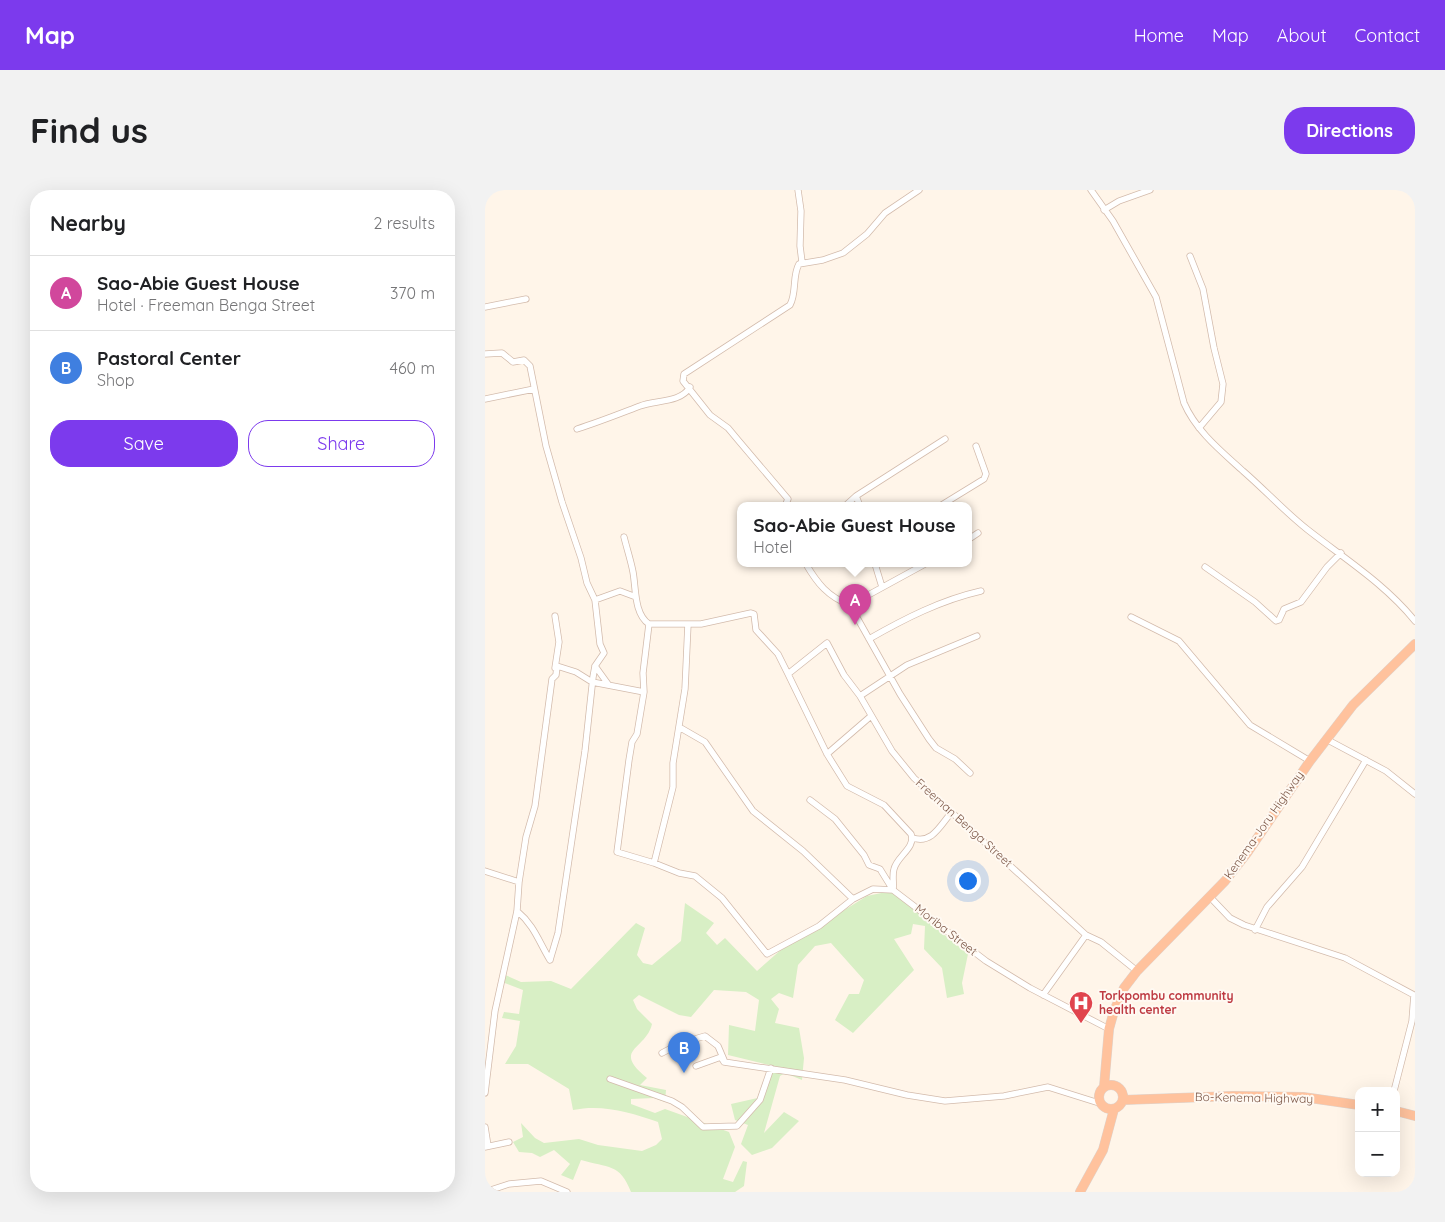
<!DOCTYPE html>
<html lang="en">
<head>
<meta charset="utf-8">
<style>
  body { margin:0; font-family:Quicksand,sans-serif; background:#f2f2f2; color:#202124 }
  .controls { position:absolute; right:15px; bottom:15px; display:grid; overflow:hidden; border-radius:10px; box-shadow:0 5px 20px #0002 }
  .controls button { width:45px; height:45px; display:grid; place-items:center; padding:0; border:0; border-bottom:1px solid #e0e0e0; background:#fff; color:#202124; font:25px sans-serif }
  .you { position:absolute; left:482px; top:690px; width:18px; height:18px; margin:-12px; border:4px solid #fff; border-radius:50%; background:#1a73e8; box-shadow:0 0 0 8px #1a73e833 }
  .badge { display:grid; place-items:center; width:32px; height:32px; border-radius:50%; background:#7c3aed; color:#fff; font-size:16px; font-weight:700 }
  .pin { position:absolute; translate:-50% -41px; filter:drop-shadow(0 1px 2px #0008) }
  .pin::after { content:''; position:absolute; top:26px; width:18px; height:15px; background:inherit; clip-path:polygon(0 0,100% 0,50% 100%) }
  .popup { position:absolute; left:252px; top:312px; width:235px; height:65px; box-sizing:border-box; display:grid; place-content:center; border-radius:10px; background:#fff; filter:drop-shadow(0 1px 4px #0005); font-size:16px; white-space:nowrap; color:#757577 }
  .popup b { font-size:19px; color:#202124 }
  .popup::after { content:''; position:absolute; left:50%; top:100%; margin-left:-10px; border:10px solid transparent; border-top-color:#fff }
  .list { margin:0; padding:0; list-style:none }
  h2 { display:flex; justify-content:space-between; align-items:center; height:65px; margin:0; padding:0 20px; font-size:21px }
  h2 small { font-size:16px; font-weight:400; color:#757577 }
  .list li { display:grid; grid-template-columns:32px 1fr auto; gap:15px; align-items:center; box-sizing:border-box; height:75px; padding:0 20px; border-top:1px solid #e0e0e0 }
  .list b { display:block; font-size:19px; white-space:nowrap }
  .list p { margin:0; font-size:16px; white-space:nowrap; color:#757577 }
  .list em { font-size:16px; font-style:normal; color:#757577 }
  .actions { display:flex; gap:10px; padding:15px 20px }
  .actions a { flex:1; padding:11px 0; border:1px solid #7c3aed; border-radius:20px; text-align:center; font-size:18px; color:#7c3aed }
  .actions .main { background:#7c3aed; color:#fff }
  .map { position:relative; flex:none; width:930px; height:1002px; overflow:hidden; border-radius:20px }
  header { display:flex; align-items:center; gap:30px; box-sizing:border-box; height:70px; padding:0 25px; background:#7c3aed; color:#fff }
  header strong { font-size:24px }
  nav { display:flex; gap:28px; margin-inline-start:auto; font-size:18px }
  .intro { display:flex; align-items:center; justify-content:space-between; box-sizing:border-box; height:120px; padding:0 30px }
  h1 { margin:0; font-size:35px }
  .button { padding:12px 22px; border-radius:20px; background:#7c3aed; color:#fff; font-size:18px; font-weight:700 }
  main { display:flex; gap:30px; padding:0 30px }
  aside { flex:1; background:#fff; border-radius:20px; box-shadow:0 5px 20px #0002 }
  .map>svg:first-child { display:block }
  .green { fill:#d8efc5 }
  .lines { fill:none; stroke-linecap:round; stroke-linejoin:round }
  .minor-casing { stroke:#d3bbac; stroke-width:7 }
  .trunk-casing { stroke:#ddd4cf; stroke-width:10 }
  .minor { stroke:#fff; stroke-width:5.5 }
  .trunk { stroke:#ffc29d; stroke-width:9 }
  .labels { text-anchor:middle; stroke-width:4; stroke-linejoin:round; paint-order:stroke }
  .street-label { font-size:12px; fill:#7d5848; stroke:#fff9f2 }
  .health-label { font-size:12px; font-weight:bold; fill:#be3a42; stroke:#fff9f2; text-anchor:start }
</style>
</head>
<body>
<header>
<strong>Map</strong>
<nav><a>Home</a><a>Map</a><a>About</a><a>Contact</a></nav>
</header>
<div class="intro"><h1>Find us</h1><a class="button">Directions</a></div>
<main>
<aside>
<h2>Nearby<small>2 results</small></h2>
<ul class="list">
<li><span class="badge" style="background:#d1479c">A</span><div><b>Sao-Abie Guest House</b><p>Hotel · Freeman Benga Street</p></div><em>370 m</em></li>
<li><span class="badge" style="background:#3f7fe0">B</span><div><b>Pastoral Center</b><p>Shop</p></div><em>460 m</em></li>
</ul>
<div class="actions"><a class="main">Save</a><a>Share</a></div>
</aside>
<div class="map">
<svg width="930" height="1002" viewBox="0 0 930 1002">
  <rect width="100%" height="100%" fill="#fff5e9"/>
  <path class="green" d="M 406,701 L 483,764 L 477,793 L 479,804 L 462,808 L 457,778 L 439,759 L 440,736 L 428,734 L 426,744 L 409,749 L 429,780 L 368,843 L 350,830 L 364,804 L 374,804 L 379,790 L 346,753 L 330,756 L 313,775 L 308,808 L 294,803 L 286,809 L 294,819 L 290,833 L 314,838 L 319,868 L 317,890 L 300,883 L 295,886 L 279,943 L 299,922 L 314,931 L 287,958 L 267,965 L 256,954 L 263,935 L 250,930 L 246,914 L 277,907 L 288,876 L 243,865 L 244,835 L 270,841 L 274,810 L 261,802 L 229,800 L 206,827 L 194,825 L 154,805 L 148,810 L 152,819 L 167,834 C 161,860 126,859 162,888 L 155,895 L 181,900 L 180,912 L 169,908 L 146,909 L 146,914 L 170,923 L 180,919 L 244,942 L 250,957 L 238,989 L 248,992 L 258,971 L 262,972 L 259,996 L 250,1002 L 146,1002 C 135,973 123,978 96,970 L 88,990 L 76,985 L 85,974 L 69,960 L 55,967 L 47,963 L 34,962 L 28,952 L 38,947 L 36,933 L 50,948 L 59,953 L 94,949 L 113,955 L 157,961 L 171,955 L 177,949 L 173,932 C 145,922 117,914 88,920 L 84,899 L 43,874 L 20,874 L 31,856 L 35,831 L 17,828 L 19,822 L 34,824 L 38,800 L 17,792 L 18,784 L 36,792 L 66,791 L 86,799 L 151,733 L 160,738 L 152,765 L 158,773 L 167,775 L 196,751 L 200,713 L 229,733 L 221,743 L 232,755 L 240,748 L 272,781 L 298,758 L 382,706 Z"/>
  <g class="lines">
    <g class="minor-casing">
      <path id="minor" d="M 313,0 L 316,21 L 315,56 L 317,72
        M 606,0 L 628,31 L 671,107 L 699,213 C 711,241 736,261 758,281 C 780,300 800,322 823,340 C 860,369 900,394 930,431
        M 619,20 L 634,11 L 665,0
        M 705,66 L 718,99 L 729,158 L 738,194 L 736,212 L 714,238
        M 0,117 L 41,109
        M 0,164 L 17,163 L 28,172 L 39,170 L 45,176 L 61,256 L 77,312 L 96,368 L 102,393 L 110,410 L 115,454 L 119,463 L 110,476 L 108,487 L 100,561 L 73,743 L 65,770
        M 0,209 L 49,199
        M 92,239 C 114,232 134,224 155,216 C 170,210 196,213 205,197
        M 371,306 L 375,316
        M 300,316 L 303,309 L 253,250 L 243,238 L 225,225 L 198,191 L 199,184 L 305,115 C 312,102 307,86 314,74 L 338,70 L 358,63 L 382,44 L 400,23 L 434,0
        M 360,316 L 371,306 L 460,249
        M 455,316 L 499,289 L 501,284 L 491,256
        M 139,347 C 142,359 146,371 148,382 C 151,398 149,424 164,434 L 158,483 L 159,502 L 152,544 L 147,552 L 144,570 L 132,662 L 169,673 L 194,683 L 210,686 L 237,708 L 282,764 L 334,736 L 368,709 L 388,699 L 408,700
        M 484,349 L 493,343
        M 321,374 C 332,393 343,407 365,415 L 415,504 L 444,549 L 451,558 L 470,569 L 485,583
        M 390,374 L 397,397
        M 720,377 L 770,412 L 791,431 L 794,430 L 799,419 L 816,412 L 842,377 L 856,363
        M 110,410 L 135,401 L 151,407
        M 365,415 L 440,374
        M 70,426 L 74,452 L 70,478
        M 646,427 L 694,451 L 765,535 L 825,571
        M 164,434 L 216,434 L 266,423 L 269,424 L 271,440 L 293,464 L 303,484
        M 384,449 C 419,429 456,410 496,401
        M 110,476 L 123,494
        M 375,506 L 422,475 L 492,446
        M 194,537 L 220,552 L 268,621 L 318,661 L 368,709
        M 841,549 L 901,581 L 930,604
        M 342,564 L 386,526
        M 325,610 L 350,629 L 379,665 L 384,675 L 395,679 L 408,700 L 501,771 L 545,798 L 624,839
        M 428,648 C 447,654 455,636 466,623
        M 169,673 L 188,597 L 188,573 L 200,499 L 203,434
        M 0,681 L 34,692
        M 408,700 C 409,693 407,685 409,679 C 412,666 431,658 426,644 L 399,615 L 362,596 L 342,564 L 303,484 L 342,453 L 359,485 L 375,506 L 407,561 L 429,588 L 601,745 L 616,752 L 652,781
        M 725,707 L 745,728 L 759,735 L 860,768 L 929,805 L 927,831 L 909,901
        M 32,721 C 49,735 54,752 65,770
        M 770,740 L 782,717 L 817,677 L 881,570
        M 558,805 L 601,745
        M 177,863 L 196,853 L 220,846 L 233,856 L 239,870
        M 211,876 L 236,867 L 239,872 L 360,890 L 422,905 L 460,911 L 519,906 L 563,897 L 614,913
        M 125,889 L 187,911 L 197,917 L 218,937 L 252,936 L 275,910 L 286,878
        M 0,903 L 10,821 L 32,721 L 34,692 L 41,647 L 50,616 L 67,489 L 71,485 L 72,476 L 91,482 L 107,492 L 159,502
        M 0,937 L 3,956
        M 0,957 L 24,952
        M 0,1002 L 24,994 L 56,991 L 82,1002"/>
    </g>
    <g class="trunk-casing">
      <path id="trunk" d="M614 907a12 12 0 1 1 24 0a12 12 0 1 1-24 0Z
        M 619,897 L 624,839 L 629,821 L 639,798 L 652,781 L 740,691 L 762,663 L 825,571 L 868,515 L 930,454
        M 638,910 L 748,906 L 818,907 L 874,915
        M 911,921 L 930,926
        M 595,1002 L 618,960 L 629,919"/>
    </g>
    <use href="#minor" class="minor"/>
    <use href="#trunk" class="trunk"/>
  </g>
  <defs>
    <g id="hospital-pin" transform="scale(1.25)"><path d="M0 17L-7.5 6A9.5 9.5 0 1 1 7.5 6Z" fill="#e0444e" stroke="#fff9f2"/><path d="M-5-5h3v3.5h4V-5h3V5h-3V1.5h-4V5h-3Z" fill="#fff"/></g>
  </defs>
  <g fill-rule="evenodd">
    <use href="#hospital-pin" x="596" y="813"/>
  </g>
  <g class="labels">
    <g class="street-label">
      <text transform="translate(479 633) rotate(42)" y="4">Freeman Benga Street</text>
      <text transform="translate(779 635) rotate(-55)" y="4">Kenema-Joru Highway</text>
      <text transform="translate(461 740) rotate(38)" y="4">Moriba Street</text>
      <text transform="translate(769 908) rotate(1)" y="4">Bo-Kenema Highway</text>
    </g>
    <g class="health-label">
      <text x="614" y="810">Torkpombu community<tspan x="614" dy="14">health center</tspan></text>
    </g>
  </g>
</svg>
<div class="controls">
<button>+</button>
<button>−</button>
</div>
<div class="you"></div>
<div class="pin badge" style="left:370px;top:435px;background:#d1479c">A</div>
<div class="popup"><b>Sao-Abie Guest House</b>Hotel</div>
<div class="pin badge" style="left:199px;top:883px;background:#3f7fe0">B</div>
</div>
</main>
</body>
</html>
